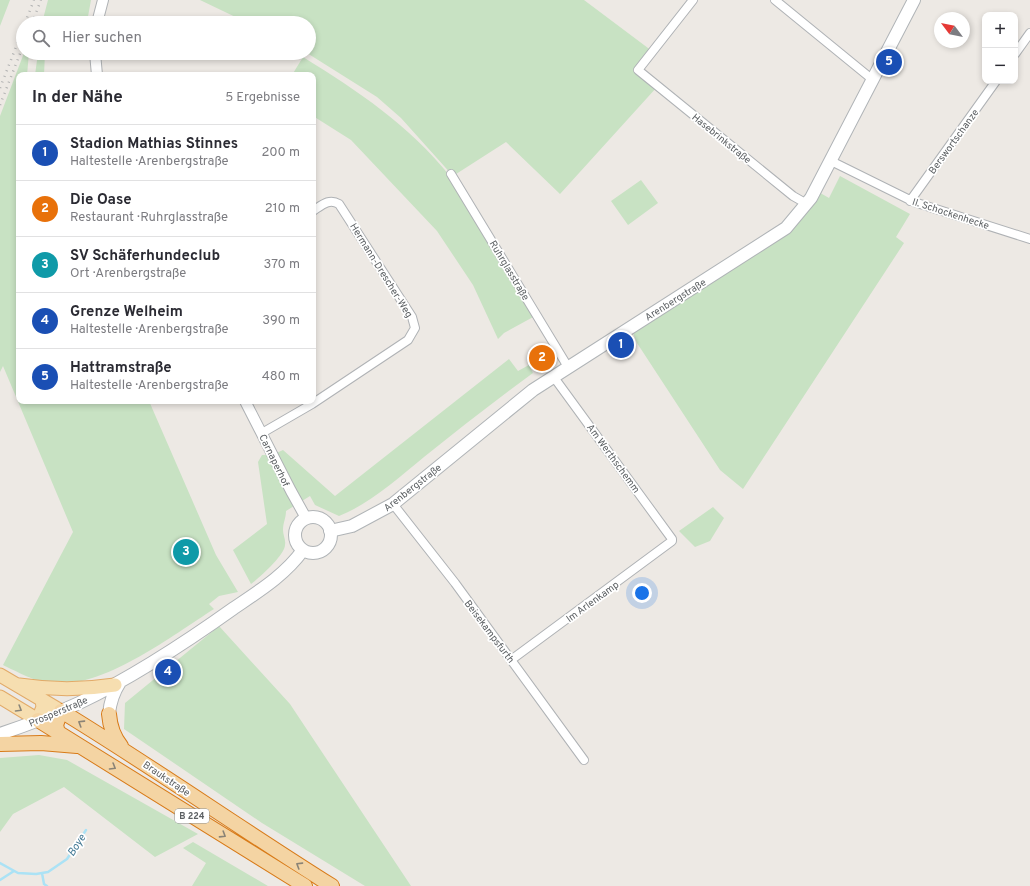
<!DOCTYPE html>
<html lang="de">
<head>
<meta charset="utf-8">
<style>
  body { margin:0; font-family:Overpass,sans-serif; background:#f7f7f7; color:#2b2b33 }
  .controls { position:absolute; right:12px; top:12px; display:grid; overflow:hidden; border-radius:8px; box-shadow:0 2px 6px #0003 }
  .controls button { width:36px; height:36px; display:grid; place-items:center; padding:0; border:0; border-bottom:1px solid #e1e1e2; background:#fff; color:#2b2b33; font:20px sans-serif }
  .compass { position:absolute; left:934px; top:12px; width:36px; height:36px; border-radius:50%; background:#fff; box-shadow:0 2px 6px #0003; rotate:302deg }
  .you { position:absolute; left:642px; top:593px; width:14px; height:14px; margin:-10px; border:3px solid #fff; border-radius:50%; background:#1a73e8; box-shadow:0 0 0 6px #1a73e833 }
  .badge { display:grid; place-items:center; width:26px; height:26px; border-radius:50%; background:#7c3aed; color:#fff; font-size:13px; font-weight:700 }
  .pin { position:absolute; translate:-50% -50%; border:2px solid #fff; box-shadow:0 1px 4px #0006 }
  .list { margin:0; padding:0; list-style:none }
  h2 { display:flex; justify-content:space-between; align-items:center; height:52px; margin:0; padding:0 16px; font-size:17px }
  h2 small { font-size:13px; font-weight:400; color:#7c7c81 }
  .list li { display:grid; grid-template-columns:26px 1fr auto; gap:12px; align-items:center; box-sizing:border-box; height:56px; padding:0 16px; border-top:1px solid #e1e1e2 }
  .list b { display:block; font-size:15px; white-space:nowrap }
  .list p { margin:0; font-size:13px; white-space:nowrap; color:#7c7c81 }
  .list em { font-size:13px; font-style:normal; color:#7c7c81 }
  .icon { flex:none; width:22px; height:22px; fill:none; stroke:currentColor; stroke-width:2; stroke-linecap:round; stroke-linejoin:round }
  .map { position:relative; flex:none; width:1030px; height:886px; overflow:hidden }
  .search { position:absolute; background:#fff; box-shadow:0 2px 6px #0003; left:16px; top:16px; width:300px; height:44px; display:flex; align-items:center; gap:10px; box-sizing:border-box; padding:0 14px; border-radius:22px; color:#7c7c81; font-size:15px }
  .panel { position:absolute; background:#fff; box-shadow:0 2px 6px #0003; left:16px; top:72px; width:300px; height:332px; border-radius:8px }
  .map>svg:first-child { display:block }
  .green { fill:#c8e2c3 }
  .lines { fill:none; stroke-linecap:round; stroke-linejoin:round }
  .stream { stroke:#abe2f5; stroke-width:2.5 }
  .minor-casing { stroke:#afb2b5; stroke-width:10 }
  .tertiary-casing { stroke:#afb2b5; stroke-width:12 }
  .secondary-casing { stroke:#b0b4b7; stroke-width:14 }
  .primary-casing { stroke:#e2aa68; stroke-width:15 }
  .trunk-casing { stroke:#d87b19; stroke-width:16 }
  .minor { stroke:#fff; stroke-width:8 }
  .tertiary { stroke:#fff; stroke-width:10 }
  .secondary { stroke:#fff; stroke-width:12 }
  .primary { stroke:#f6deb0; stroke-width:13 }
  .trunk { stroke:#f4d4a3; stroke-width:14 }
  .rail { stroke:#b0b1b1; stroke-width:2.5; stroke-dasharray:1 5; stroke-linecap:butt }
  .oneway { stroke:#8a867a }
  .oneway2 { stroke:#8a8376 }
  .labels { text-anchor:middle; stroke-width:3.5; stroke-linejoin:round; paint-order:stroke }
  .shield { fill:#fff; stroke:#8d9092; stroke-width:1 }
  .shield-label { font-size:9px; font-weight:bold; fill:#5c6063 }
  .street-label { font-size:10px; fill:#5c6063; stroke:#fff }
  .water-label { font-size:11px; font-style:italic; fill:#447a95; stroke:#fff }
</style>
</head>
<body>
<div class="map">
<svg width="1030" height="886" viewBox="0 0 1030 886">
  <rect width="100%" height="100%" fill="#ede9e4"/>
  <path class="green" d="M 0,0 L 10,0 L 0,26 Z
    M 48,0 L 91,0 L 87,22 L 50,19 L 49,23 L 42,23 Z
    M 200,0 L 584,0 L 652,51 L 636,70 L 657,87 L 560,194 L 506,142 L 453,176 L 401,118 L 377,97 L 307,53 L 309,53 L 309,23 L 248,23 Z
    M 24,53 L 29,53 L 27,75 L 19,75 L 19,401 L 149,401 L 216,555 L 238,592 L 219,596 L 209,604 L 214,609 C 170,637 106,687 52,684 C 39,683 15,671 3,665 L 73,532 L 3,366 L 0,372 L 0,116 Z
    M 38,53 L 45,53 L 44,75 L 35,75 Z
    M 303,57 C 358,91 409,125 450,176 L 535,316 L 504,333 L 498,339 L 473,285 L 437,231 L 351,140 L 313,116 L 313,75 L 292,75 Z
    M 840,176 L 910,214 L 896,237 L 904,243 L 743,489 L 720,470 L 637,343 L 631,328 L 759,247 L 815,190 L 829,198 Z
    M 641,180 L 658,203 L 628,225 L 611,201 Z
    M 509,359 L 518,371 L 529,365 L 533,373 C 496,400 460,428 424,457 C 398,478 370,504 339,516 L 315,505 L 310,496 L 286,511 C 286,518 283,523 283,530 C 283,535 286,540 285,545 C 285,555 259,578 251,584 L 233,550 L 267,524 L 258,462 L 262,455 L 272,455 L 283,450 L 335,496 Z
    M 713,507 L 724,518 L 710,541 L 695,547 L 679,531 Z
    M 219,626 L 290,704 L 411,886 L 365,886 L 262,823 L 124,729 L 125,703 Z
    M 39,755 L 67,760 L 198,834 L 155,857 L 64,787 L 13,814 L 0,832 L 0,758 Z
    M 193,842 L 268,886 L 192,886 L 206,863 L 183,848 Z"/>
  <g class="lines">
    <path class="stream" d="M 0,863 L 18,873 L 36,874 L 48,872 L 67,859 L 86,830
      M 42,873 L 44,884 L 47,886
      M 0,880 L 14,871"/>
    <g class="minor-casing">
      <path id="minor" d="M 693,0 L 638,70 L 793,196 L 807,204
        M 775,0 L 873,80
        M 1015,54 L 1030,33
        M 831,161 L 914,202 L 1030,239
        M 451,174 L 568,367
        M 910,201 L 996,81
        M 262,433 L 312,404 L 408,340 L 415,328 L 412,317 L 339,204 C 329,198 322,205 313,211
        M 393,504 L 455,583 L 584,760
        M 511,660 L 672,541 L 672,539 L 553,376"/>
    </g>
    <g class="tertiary-casing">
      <path id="tertiary" d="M 97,23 L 103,0
        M 95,53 L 97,75
        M 245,401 L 291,491 L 306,518"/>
    </g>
    <g class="secondary-casing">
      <path id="secondary" d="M295 535a18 18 0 1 1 36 0a18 18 0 1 1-36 0Z
        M 330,531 L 352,526 L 393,504 L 533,390 L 786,228 L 811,198 L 914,0
        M 109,714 C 110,702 113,693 120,682
        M 0,734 C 27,725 53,715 79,703 C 133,677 185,643 234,608 C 259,591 285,575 303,550"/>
    </g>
    <g class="primary-casing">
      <path id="primary" d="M 0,675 L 61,711
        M 19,685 C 52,690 82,690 115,685
        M 0,697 L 38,720 L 43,707 L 42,700"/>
    </g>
    <g class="trunk-casing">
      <path id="trunk" d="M 109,714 C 110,727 113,736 121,746
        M 38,720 L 305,886
        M 58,733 L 56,725 L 61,711 C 153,767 241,829 332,886
        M 0,744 L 41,743 L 77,746"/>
    </g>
    <use href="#minor" class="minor"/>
    <use href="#tertiary" class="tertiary"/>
    <use href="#secondary" class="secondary"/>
    <use href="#primary" class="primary"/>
    <use href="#trunk" class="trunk"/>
    <path class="rail" d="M 25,23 L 34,0
      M 32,23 L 41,0
      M 0,88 L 23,29
      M 0,105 L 23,46"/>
  </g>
  <defs><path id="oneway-chevron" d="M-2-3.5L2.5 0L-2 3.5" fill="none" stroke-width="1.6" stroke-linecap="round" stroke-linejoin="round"/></defs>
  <use class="oneway" href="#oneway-chevron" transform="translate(19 709) rotate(31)"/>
  <g class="oneway2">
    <use href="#oneway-chevron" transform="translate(81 723) rotate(-148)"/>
    <use href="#oneway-chevron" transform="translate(113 767) rotate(31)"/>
    <use href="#oneway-chevron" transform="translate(223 835) rotate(32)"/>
    <use href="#oneway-chevron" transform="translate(299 865) rotate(-148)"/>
  </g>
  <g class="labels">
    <rect class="shield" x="175" y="809" width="34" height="14" rx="3"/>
    <g class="shield-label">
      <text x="192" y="819">B 224</text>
    </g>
    <g class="street-label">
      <text transform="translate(722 138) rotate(39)" y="4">Hasebrinkstraße</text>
      <text transform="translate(953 141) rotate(-54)" y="4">Berswortschanze</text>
      <text transform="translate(951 213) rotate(18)" y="4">II. Schockenhecke</text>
      <text transform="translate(382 270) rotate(58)" y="4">Hermann-Drescher-Weg</text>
      <text transform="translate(510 270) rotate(59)" y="4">Ruhrglasstraße</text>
      <text transform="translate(675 299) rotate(-32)" y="4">Arenbergstraße</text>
      <text transform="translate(614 458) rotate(54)" y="4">Am Werthschemm</text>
      <text transform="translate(275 460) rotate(64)" y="4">Carnaperhof</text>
      <text transform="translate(412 487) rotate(-38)" y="4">Arenbergstraße</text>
      <text transform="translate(592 601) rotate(-36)" y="4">Im Arlenkamp</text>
      <text transform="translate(490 631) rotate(53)" y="4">Beisekampsfurth</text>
      <text transform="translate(58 711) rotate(-23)" y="4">Prosperstraße</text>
      <text transform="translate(167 778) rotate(34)" y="4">Braukstraße</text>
    </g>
    <g class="water-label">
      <text transform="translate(76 845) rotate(-57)" y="4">Boye</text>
    </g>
  </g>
</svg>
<div class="controls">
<button>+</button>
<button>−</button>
</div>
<svg class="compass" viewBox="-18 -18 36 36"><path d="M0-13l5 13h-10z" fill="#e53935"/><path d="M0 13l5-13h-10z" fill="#7c7c81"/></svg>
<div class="you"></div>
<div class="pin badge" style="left:621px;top:345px;background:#1a4fb4">1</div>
<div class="pin badge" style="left:542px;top:358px;background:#e8710a">2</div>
<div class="pin badge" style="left:186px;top:552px;background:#0f9aa8">3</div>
<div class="pin badge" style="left:168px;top:672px;background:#1a4fb4">4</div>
<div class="pin badge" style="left:889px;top:62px;background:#1a4fb4">5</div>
<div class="search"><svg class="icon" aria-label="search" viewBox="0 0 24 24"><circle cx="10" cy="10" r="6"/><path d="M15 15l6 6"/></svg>Hier suchen</div>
<section class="panel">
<h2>In der Nähe<small>5 Ergebnisse</small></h2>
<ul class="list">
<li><span class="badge" style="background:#1a4fb4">1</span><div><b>Stadion Mathias Stinnes</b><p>Haltestelle · Arenbergstraße</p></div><em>200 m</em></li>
<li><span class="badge" style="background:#e8710a">2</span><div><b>Die Oase</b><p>Restaurant · Ruhrglasstraße</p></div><em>210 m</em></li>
<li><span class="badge" style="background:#0f9aa8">3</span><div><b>SV Schäferhundeclub</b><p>Ort · Arenbergstraße</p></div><em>370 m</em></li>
<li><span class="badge" style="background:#1a4fb4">4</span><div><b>Grenze Welheim</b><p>Haltestelle · Arenbergstraße</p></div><em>390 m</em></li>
<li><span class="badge" style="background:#1a4fb4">5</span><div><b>Hattramstraße</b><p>Haltestelle · Arenbergstraße</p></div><em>480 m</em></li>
</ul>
</section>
</div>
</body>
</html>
